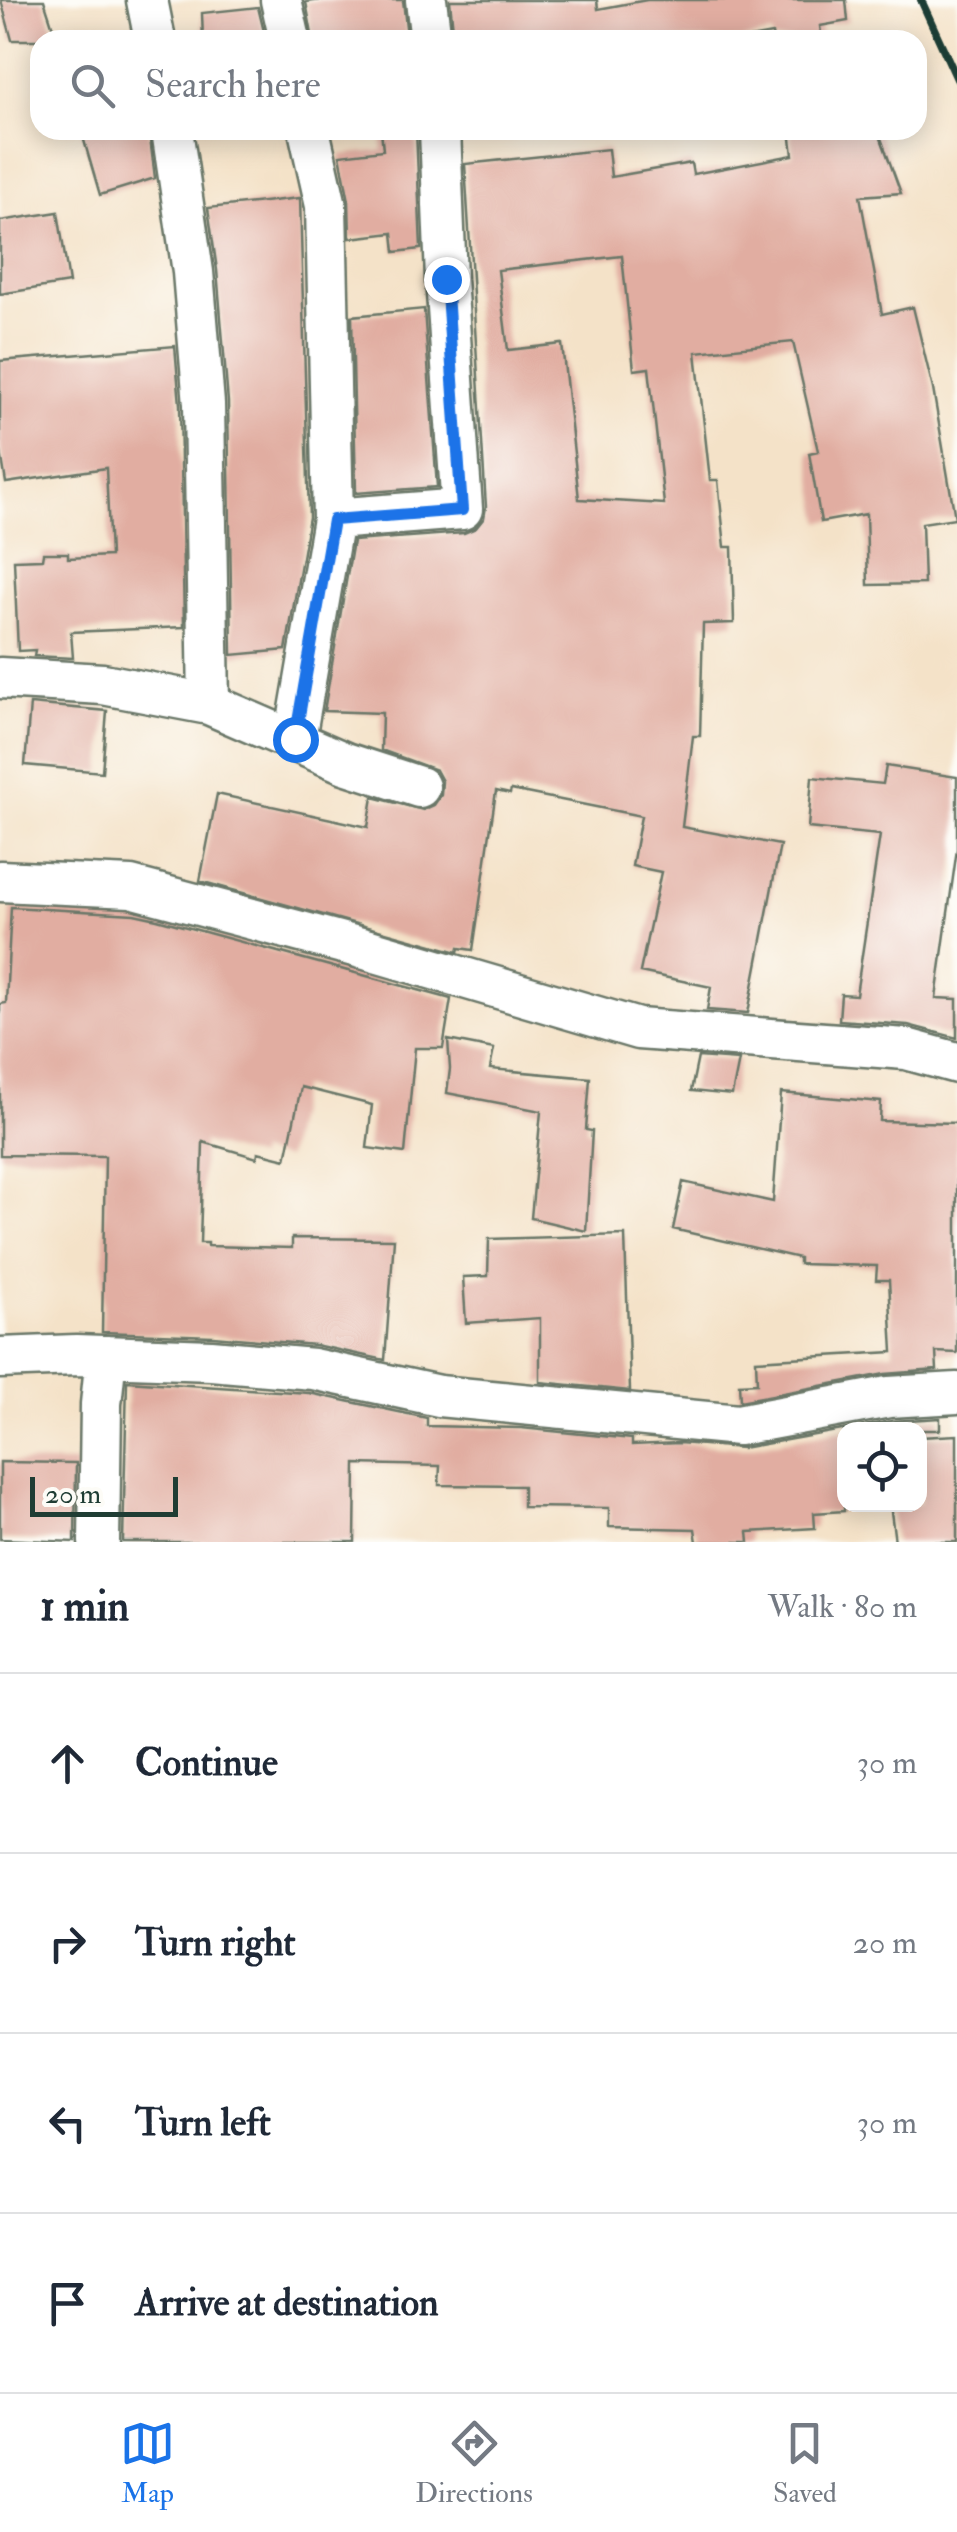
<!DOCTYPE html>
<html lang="en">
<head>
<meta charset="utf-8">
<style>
  body { margin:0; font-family:"IM FELL Double Pica",serif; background:#f6f6f7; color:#1f2937 }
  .controls { position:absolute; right:30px; bottom:30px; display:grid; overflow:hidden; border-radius:20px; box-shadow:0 5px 25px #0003 }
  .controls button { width:90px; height:90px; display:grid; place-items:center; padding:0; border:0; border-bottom:2px solid #e0e1e3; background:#fff; color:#1f2937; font:50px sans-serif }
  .scale { position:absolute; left:30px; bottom:25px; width:148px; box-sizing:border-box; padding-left:10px; border:5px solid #1f3d34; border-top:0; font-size:28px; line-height:35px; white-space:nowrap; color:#1f3d34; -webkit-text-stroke:8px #fdfcf7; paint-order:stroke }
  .stop { position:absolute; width:30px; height:30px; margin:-22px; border:8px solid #1a73e8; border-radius:50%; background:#fff }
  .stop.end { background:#1a73e8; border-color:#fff; box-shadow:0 2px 10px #0008 }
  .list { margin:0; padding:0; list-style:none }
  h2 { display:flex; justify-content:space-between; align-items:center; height:130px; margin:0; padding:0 40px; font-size:42px }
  h2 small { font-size:32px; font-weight:400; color:#747a83 }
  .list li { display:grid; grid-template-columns:65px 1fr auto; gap:30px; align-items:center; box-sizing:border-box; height:180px; padding:0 40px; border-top:2px solid #e0e1e3 }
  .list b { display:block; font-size:38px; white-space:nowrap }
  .list em { font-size:32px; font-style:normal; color:#747a83 }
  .icon { flex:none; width:55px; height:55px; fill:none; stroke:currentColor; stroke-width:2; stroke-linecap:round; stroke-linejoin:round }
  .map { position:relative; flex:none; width:957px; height:1542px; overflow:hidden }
  .search { position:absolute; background:#fff; box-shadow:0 5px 25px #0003; left:30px; right:30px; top:30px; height:110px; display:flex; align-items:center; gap:25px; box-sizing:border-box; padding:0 35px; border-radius:30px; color:#747a83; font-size:38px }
  .sheet { height:850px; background:#fff }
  nav { display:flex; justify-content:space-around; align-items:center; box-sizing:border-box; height:140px; border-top:2px solid #e0e1e3; background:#fff; font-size:28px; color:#747a83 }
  nav a { display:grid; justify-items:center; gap:5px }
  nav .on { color:#1a73e8 }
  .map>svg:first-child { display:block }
  .building { fill:#e1ada1; fill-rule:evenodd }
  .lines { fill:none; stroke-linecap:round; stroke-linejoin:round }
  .street-casing { stroke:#6a7768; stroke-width:45 }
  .street { stroke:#fff; stroke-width:40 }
  .rail { stroke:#1f3d34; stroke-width:8 }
  .route { stroke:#1a73e8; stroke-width:12 }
</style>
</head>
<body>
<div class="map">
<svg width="957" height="1542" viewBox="0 0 957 1542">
  <rect width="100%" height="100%" fill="#fdfcf7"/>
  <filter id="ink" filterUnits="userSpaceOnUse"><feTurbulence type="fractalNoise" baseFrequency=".01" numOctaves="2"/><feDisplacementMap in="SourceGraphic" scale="20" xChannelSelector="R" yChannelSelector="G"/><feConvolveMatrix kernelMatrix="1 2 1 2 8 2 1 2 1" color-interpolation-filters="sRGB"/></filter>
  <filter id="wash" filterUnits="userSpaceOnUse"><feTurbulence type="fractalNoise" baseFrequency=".0048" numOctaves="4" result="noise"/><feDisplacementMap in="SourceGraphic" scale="40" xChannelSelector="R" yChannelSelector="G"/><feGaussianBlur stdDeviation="2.25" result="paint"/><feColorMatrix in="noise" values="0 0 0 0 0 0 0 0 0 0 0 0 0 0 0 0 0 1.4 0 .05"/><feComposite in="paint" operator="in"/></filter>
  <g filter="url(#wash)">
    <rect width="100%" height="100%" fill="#f4e2c8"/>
    <g id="blocks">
      <path class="building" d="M 1,0 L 44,0 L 57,40 L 12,40 Z
        M 322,0 L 403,0 L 407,36 L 313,40 L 306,2 Z
        M 450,0 L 597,0 L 598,9 L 647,0 L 846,0 L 848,21 L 820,26 L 822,40 L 773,40 L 772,34 L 739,40 L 454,40 Z
        M 258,7 L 266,40 L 203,40 L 202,13 Z
        M 81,130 L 149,130 L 155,178 L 100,195 Z
        M 381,130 L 416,130 L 421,249 L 395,252 L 393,233 L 350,238 L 349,201 L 340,155 L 383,150 Z
        M 790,130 L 878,130 L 901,193 L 860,196 L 882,314 L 913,307 L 933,389 L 955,518 L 922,523 L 924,584 L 868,585 L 866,514 L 821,522 L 809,453 L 818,451 L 793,342 L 696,352 L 710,480 L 718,480 L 725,547 L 732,547 L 734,623 L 703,624 L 700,736 L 693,736 L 682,827 L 780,845 L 748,1013 L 707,1010 L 711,987 L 640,972 L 661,872 L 632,866 L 641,816 L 511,790 L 510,794 L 496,791 L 473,950 L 459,948 L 458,952 L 200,881 L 217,794 L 368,827 L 373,797 L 423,810 L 434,805 L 441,795 L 442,781 L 436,770 L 381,750 L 382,713 L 324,711 L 353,541 L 464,533 L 476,528 L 484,518 L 486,507 L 465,164 L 608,149 L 611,177 L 691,163 L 693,174 L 793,155 ZM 622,256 L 634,370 L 649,368 L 664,504 L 579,499 L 562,344 L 508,350 L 498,270 Z
        M 300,198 L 309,517 L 286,650 L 232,655 L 228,402 L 217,270 L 208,208 Z
        M 58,212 L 69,283 L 0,294 L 0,221 Z
        M 424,309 L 437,487 L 356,493 L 352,316 Z
        M 175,346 L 180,405 L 184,627 L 71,632 L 73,658 L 34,656 L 35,650 L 18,651 L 14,560 L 42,559 L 43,553 L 68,553 L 68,558 L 110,556 L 106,468 L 6,483 L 0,446 L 0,361 Z
        M 30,704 L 107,711 L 102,772 L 25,765 Z
        M 886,766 L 957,777 L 957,849 L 936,998 L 957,999 L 957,1038 L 908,1025 L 839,1020 L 841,994 L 856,995 L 880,835 L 808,828 L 812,777 L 883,784 Z
        M 11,907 L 134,914 L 157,919 L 451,999 L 443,1048 L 415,1048 L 405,1153 L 367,1148 L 372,1105 L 301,1087 L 286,1159 L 258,1152 L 257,1158 L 203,1142 L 200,1243 L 208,1243 L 208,1246 L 292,1248 L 292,1238 L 394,1239 L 385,1360 L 315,1345 L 213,1336 L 102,1332 L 105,1156 L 0,1155 L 0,1004 L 6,1003 Z
        M 448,1040 L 494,1049 L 490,1069 L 590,1078 L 586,1130 L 592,1131 L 586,1231 L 531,1218 L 541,1111 L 447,1093 L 450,1069 Z
        M 698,1057 L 739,1060 L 732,1095 L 691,1091 Z
        M 781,1093 L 881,1102 L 880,1121 L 957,1123 L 957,1353 L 936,1352 L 937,1370 L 885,1374 L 740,1401 L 739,1384 L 757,1383 L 756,1360 L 893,1352 L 889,1280 L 876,1280 L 877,1266 L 799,1264 L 799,1258 L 673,1229 L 683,1182 L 773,1202 Z
        M 625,1235 L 630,1391 L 540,1382 L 540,1318 L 466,1323 L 463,1277 L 488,1276 L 489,1239 Z
        M 127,1381 L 309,1393 L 427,1418 L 427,1426 L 521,1428 L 632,1439 L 632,1445 L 679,1443 L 742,1448 L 892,1421 L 940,1418 L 940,1430 L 844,1430 L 844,1511 L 814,1513 L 815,1528 L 748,1532 L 749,1542 L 697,1542 L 695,1529 L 609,1527 L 609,1508 L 523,1507 L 523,1486 L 439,1485 L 440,1466 L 356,1464 L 355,1542 L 123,1542 Z
        M 957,1435 L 957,1542 L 895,1542 L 890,1504 L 920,1504 L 920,1437 Z
        M 0,1462 L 76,1463 L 75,1542 L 0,1539 Z"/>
    </g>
  </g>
  <g filter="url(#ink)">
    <use href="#blocks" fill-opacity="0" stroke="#6a7768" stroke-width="2.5"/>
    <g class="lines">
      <g class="street-casing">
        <path id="street" d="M 147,0 L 155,40
          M 281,0 L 290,40
          M 426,0 L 431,40
          M 172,130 L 193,272 L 204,404 L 209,704
          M 333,519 L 462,509 L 446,279 L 440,130
          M 0,678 L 103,684 L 209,704 L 345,763 L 419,787
          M 295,739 L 333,519 L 326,206 L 309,130
          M 0,881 L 131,887 L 369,950 L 638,1029 L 906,1049 L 957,1063
          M 0,1358 L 76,1355 L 211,1360 L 313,1369 L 439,1396 L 738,1425 L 889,1397 L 957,1393
          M 99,1542 L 101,1404 L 106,1356"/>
      </g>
      <use href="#street" class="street"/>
      <path class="rail" d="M 921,0 L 957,79"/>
    </g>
  </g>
  <g class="lines" filter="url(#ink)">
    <path class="route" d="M 295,739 L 333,520 L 462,510 L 446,279"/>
  </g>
</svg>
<div class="controls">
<button><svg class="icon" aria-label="locate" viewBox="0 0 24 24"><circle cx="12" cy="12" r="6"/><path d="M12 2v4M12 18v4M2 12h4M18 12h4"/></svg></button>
</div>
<div class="scale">20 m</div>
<div class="stop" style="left:295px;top:739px"></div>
<div class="stop end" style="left:446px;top:279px"></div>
<div class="search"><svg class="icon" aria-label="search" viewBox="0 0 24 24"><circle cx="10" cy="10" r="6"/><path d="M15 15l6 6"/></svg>Search here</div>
</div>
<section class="sheet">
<h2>1 min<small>Walk · 80 m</small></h2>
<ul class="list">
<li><svg class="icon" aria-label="ahead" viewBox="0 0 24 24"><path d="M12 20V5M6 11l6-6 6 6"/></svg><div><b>Continue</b></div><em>30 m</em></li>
<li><svg class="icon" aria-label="right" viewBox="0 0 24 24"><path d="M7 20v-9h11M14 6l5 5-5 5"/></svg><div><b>Turn right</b></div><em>20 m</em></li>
<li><svg class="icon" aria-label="left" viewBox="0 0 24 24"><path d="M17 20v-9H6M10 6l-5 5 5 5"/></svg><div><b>Turn left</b></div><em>30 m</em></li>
<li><svg class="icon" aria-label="arrive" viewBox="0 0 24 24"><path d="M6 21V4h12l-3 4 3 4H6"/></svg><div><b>Arrive at destination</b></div></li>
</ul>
</section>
<nav>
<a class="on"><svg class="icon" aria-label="map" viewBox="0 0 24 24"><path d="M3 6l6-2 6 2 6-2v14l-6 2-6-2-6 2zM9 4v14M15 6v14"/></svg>Map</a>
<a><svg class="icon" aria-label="directions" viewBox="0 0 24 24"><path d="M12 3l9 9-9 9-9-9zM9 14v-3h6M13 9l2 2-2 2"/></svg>Directions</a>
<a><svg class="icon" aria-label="saved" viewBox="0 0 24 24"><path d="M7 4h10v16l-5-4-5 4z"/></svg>Saved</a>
</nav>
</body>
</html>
